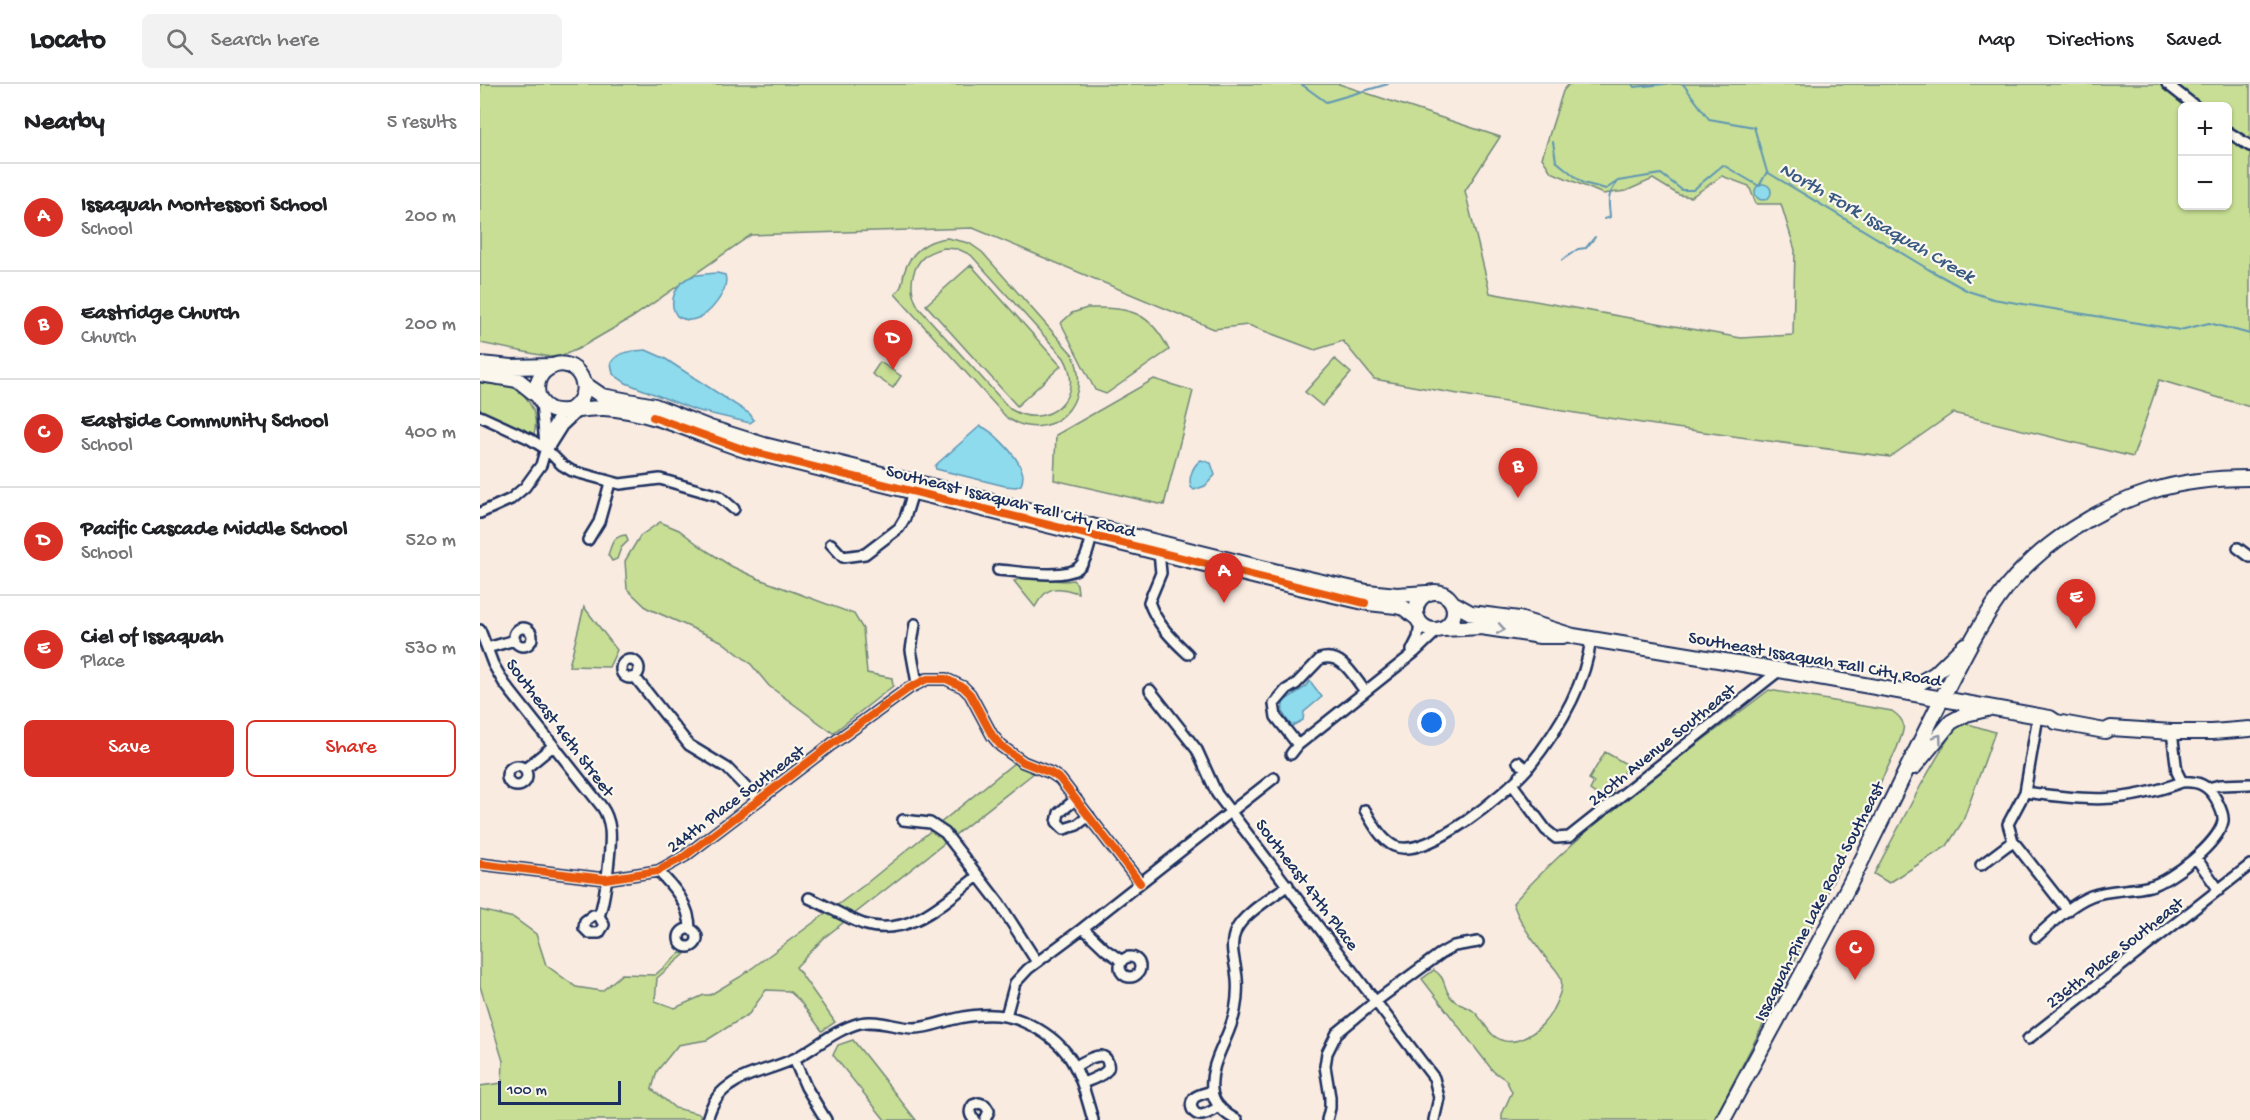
<!DOCTYPE html>
<html lang="en">
<head>
<meta charset="utf-8">
<style>
  body { margin:0; font-family:"Gochi Hand",sans-serif; background:#f2f2f2; color:#202124 }
  .controls { position:absolute; right:18px; top:18px; display:grid; overflow:hidden; border-radius:9px; box-shadow:0 2px 4px #0004 }
  .controls button { width:54px; height:54px; display:grid; place-items:center; padding:0; border:0; border-bottom:2px solid #e0e0e0; background:#fff; color:#202124; font:30px sans-serif }
  .scale { position:absolute; left:18px; bottom:15px; width:123px; box-sizing:border-box; padding-left:6px; border:3px solid #1b2f5e; border-top:0; font-size:16px; line-height:21px; white-space:nowrap; color:#1b2f5e; -webkit-text-stroke:4px #fbf7ec; paint-order:stroke }
  .you { position:absolute; left:952px; top:639px; width:21px; height:21px; margin:-15px; border:4px solid #fff; border-radius:50%; background:#1a73e8; box-shadow:0 0 0 9px #1a73e833 }
  .badge { display:grid; place-items:center; width:39px; height:39px; border-radius:50%; background:#d93025; color:#fff; font-size:20px; font-weight:700 }
  .pin { position:absolute; translate:-50% -50px; filter:drop-shadow(0 2px 3px #0008) }
  .pin::after { content:''; position:absolute; top:32px; width:21px; height:18px; background:inherit; clip-path:polygon(0 0,100% 0,50% 100%) }
  .list { margin:0; padding:0; list-style:none }
  h2 { display:flex; justify-content:space-between; align-items:center; height:78px; margin:0; padding:0 24px; font-size:26px }
  h2 small { font-size:20px; font-weight:400; color:#757577 }
  .list li { display:grid; grid-template-columns:39px 1fr auto; gap:18px; align-items:center; box-sizing:border-box; height:108px; padding:0 24px; border-top:2px solid #e0e0e0 }
  .list b { display:block; font-size:22px; white-space:nowrap }
  .list p { margin:0; font-size:20px; white-space:nowrap; color:#757577 }
  .list em { font-size:20px; font-style:normal; color:#757577 }
  .actions { display:flex; gap:12px; padding:18px 24px }
  .actions a { flex:1; padding:14px 0; border:2px solid #d93025; border-radius:9px; text-align:center; font-size:21px; color:#d93025 }
  .actions .main { background:#d93025; color:#fff }
  .icon { flex:none; width:33px; height:33px; fill:none; stroke:currentColor; stroke-width:2; stroke-linecap:round; stroke-linejoin:round }
  .map { position:relative; flex:none; width:1770px; height:1036px; overflow:hidden }
  header { display:flex; align-items:center; gap:36px; box-sizing:border-box; height:84px; padding:0 30px; background:#fff; border-bottom:2px solid #e0e0e0 }
  header strong { font-size:28px }
  nav { display:flex; gap:33px; margin-inline-start:auto; font-size:21px }
  .search { width:420px; height:54px; background:#f2f2f2; display:flex; align-items:center; gap:15px; box-sizing:border-box; padding:0 21px; border-radius:9px; color:#757577; font-size:22px }
  main { display:flex }
  aside { flex:1; background:#fff }
  .map>svg:first-child { display:block }
  .green { fill:#c7de94; stroke:#718679; stroke-width:1.5; fill-rule:evenodd }
  .water { fill:#8ddbed; stroke:#5f96b4; stroke-width:1.5 }
  .lines { fill:none; stroke-linecap:round; stroke-linejoin:round }
  .stream { stroke:#5f96b4; stroke-width:2 }
  .street-casing { stroke:#1b2f5e; stroke-width:14 }
  .secondary-casing { stroke:#1b2f5e; stroke-width:18 }
  .street { stroke:#fbf7ec; stroke-width:9 }
  .secondary { stroke:#fbf7ec; stroke-width:14 }
  .cycleway-casing { stroke:#fbf7ec; stroke-width:11 }
  .cycleway { stroke:#e8590c; stroke-width:8 }
  .oneway { stroke:#8b93a5 }
  .labels { text-anchor:middle; stroke-width:4.5; stroke-linejoin:round; paint-order:stroke }
  .street-label { font-size:18px; fill:#1b2f5e; stroke:#fbf7ec }
  .water-label { font-size:20px; font-style:italic; fill:#385a82; stroke:#fbf7ec }
</style>
</head>
<body>
<header>
<strong>Locato</strong>
<div class="search"><svg class="icon" aria-label="search" viewBox="0 0 24 24"><circle cx="10" cy="10" r="6"/><path d="M15 15l6 6"/></svg>Search here</div>
<nav><a>Map</a><a>Directions</a><a>Saved</a></nav>
</header>
<main>
<aside>
<h2>Nearby<small>5 results</small></h2>
<ul class="list">
<li><span class="badge">A</span><div><b>Issaquah Montessori School</b><p>School</p></div><em>200 m</em></li>
<li><span class="badge">B</span><div><b>Eastridge Church</b><p>Church</p></div><em>200 m</em></li>
<li><span class="badge">C</span><div><b>Eastside Community School</b><p>School</p></div><em>400 m</em></li>
<li><span class="badge">D</span><div><b>Pacific Cascade Middle School</b><p>School</p></div><em>520 m</em></li>
<li><span class="badge">E</span><div><b>Ciel of Issaquah</b><p>Place</p></div><em>530 m</em></li>
</ul>
<div class="actions"><a class="main">Save</a><a>Share</a></div>
</aside>
<div class="map">
<svg width="1770" height="1036" viewBox="0 0 1770 1036">
  <rect width="100%" height="100%" fill="#faebe1"/>
  <filter id="ink" filterUnits="userSpaceOnUse"><feTurbulence type="fractalNoise" baseFrequency=".0167" numOctaves="2"/><feDisplacementMap in="SourceGraphic" scale="12" xChannelSelector="R" yChannelSelector="G"/><feConvolveMatrix kernelMatrix="1 2 1 2 8 2 1 2 1" color-interpolation-filters="sRGB"/></filter>
  <g filter="url(#ink)">
    <path class="green" d="M 0,0 L 859,0 L 1020,53 L 985,107 L 1010,209 L 1261,254 L 1313,251 L 1315,166 L 1301,120 L 1276,120 L 1269,102 L 1242,92 L 1211,113 L 1199,111 L 1173,95 L 1146,107 L 1123,110 L 1071,88 L 1062,74 L 1083,7 L 1089,0 L 1770,0 L 1770,323 L 1679,296 L 1653,373 L 1473,329 L 1410,373 C 1237,351 1065,327 894,295 L 863,257 L 835,266 L 768,241 L 734,245 L 493,144 L 271,151 L 153,233 L 98,265 L 81,272 L 70,273 L 0,259 ZM 1702,22 L 1748,22 L 1748,122 L 1702,122 Z
      M 467,154 L 489,159 L 502,168 L 593,271 C 614,318 571,362 527,334 L 415,210 C 423,203 422,198 424,189 C 430,168 447,156 467,154 ZM 464,164 L 478,165 L 491,171 L 584,274 C 606,312 568,348 530,325 L 439,224 C 424,199 434,169 464,164 Z
      M 491,181 L 581,282 L 537,322 L 446,221 Z
      M 607,224 C 649,223 670,227 689,266 L 626,310 L 615,306 L 581,239 L 592,229 Z
      M 855,275 L 871,289 L 842,322 L 825,308 Z
      M 400,278 L 421,292 L 413,304 L 392,290 Z
      M 674,295 L 713,307 L 684,421 L 574,396 L 576,351 Z
      M 0,299 C 11,300 24,300 34,304 C 50,311 59,334 54,350 L 0,326 Z
      M 180,438 L 199,446 L 224,465 L 251,482 L 279,495 L 374,530 L 383,545 L 387,589 L 412,594 L 413,602 L 353,649 L 289,602 L 270,579 L 241,557 L 167,524 L 147,505 L 145,477 L 160,452 Z
      M 146,451 L 148,457 L 141,464 L 137,475 L 132,477 L 128,471 C 132,459 133,452 146,451 Z
      M 542,494 L 586,497 L 593,496 L 597,500 L 598,509 C 577,502 567,501 555,523 L 534,497 Z
      M 104,523 L 137,566 L 129,583 L 89,582 Z
      M 1289,606 L 1412,627 C 1430,639 1423,647 1417,664 L 1298,912 L 1234,1036 L 1022,1036 L 1022,1030 L 1032,1008 L 1026,996 L 1013,987 L 942,895 L 954,886 C 967,895 962,901 970,912 C 976,921 984,921 992,926 C 1001,932 1005,944 1013,951 C 1034,969 1063,945 1072,927 C 1077,917 1085,902 1080,892 C 1077,886 1070,879 1066,874 C 1053,856 1040,840 1033,819 C 1106,738 1203,672 1289,606 Z
      M 1485,639 L 1515,648 L 1483,737 L 1467,762 L 1409,799 L 1394,790 L 1441,701 L 1473,646 Z
      M 1125,668 L 1148,681 L 1133,707 L 1122,714 L 1110,706 L 1114,698 L 1109,695 Z
      M 534,679 L 554,689 L 345,853 L 316,883 L 355,938 L 342,947 L 319,916 L 309,907 L 286,906 L 269,930 L 227,956 L 198,961 L 177,987 L 172,1005 L 195,1024 L 220,1030 L 220,1036 L 0,1036 L 0,1002 L 22,999 L 23,977 L 0,902 L 0,826 L 34,834 L 56,850 L 66,881 L 96,903 L 122,907 L 142,890 L 175,891 L 200,869 L 205,870 L 177,894 L 175,917 L 195,924 L 224,911 L 230,911 L 260,893 L 383,802 Z
      M 373,956 L 436,1036 L 405,1036 L 353,971 L 358,961 Z"/>
    <path class="water" d="M1275 108a8 8 0 1 1 16 0a8 8 0 1 1-16 0Z
      M 237,189 L 245,191 C 250,205 230,232 215,235 C 209,237 202,235 197,232 C 187,218 196,197 213,192 C 220,190 229,190 237,189 Z
      M 166,266 L 184,274 L 270,330 L 274,336 L 270,339 L 215,326 L 146,299 L 133,290 L 131,279 C 138,267 153,267 166,266 Z
      M 500,342 C 513,346 539,374 542,387 C 544,392 543,396 541,401 L 536,403 L 525,402 L 456,385 L 455,382 L 458,379 Z
      M 721,376 L 731,379 L 735,391 L 725,402 L 714,406 L 711,403 C 708,394 713,381 721,376 Z
      M 830,597 L 842,613 L 824,628 L 823,636 L 812,642 C 805,634 800,628 804,617 L 824,604 Z"/>
    <g class="lines">
      <path class="stream" d="M 821,0 L 846,18 L 908,0
        M 1152,0 L 1154,3 L 1185,0
        M 1203,0 L 1229,35 L 1274,43 L 1287,88 L 1448,185 L 1488,207 L 1513,215 L 1700,246 L 1729,239 L 1770,250
        M 1073,58 L 1076,77 L 1103,99 L 1126,105 L 1138,97 L 1181,90 L 1202,106 L 1213,106 L 1243,81 L 1279,102 L 1287,88
        M 1124,135 L 1130,133 C 1129,118 1126,114 1136,100
        M 1082,176 L 1098,165 L 1106,164 L 1115,153"/>
      <g class="street-casing">
        <path id="street" d="M 1687,0 L 1715,22
          M 1748,48 L 1770,62
          M 61,318 L 65,360
          M 0,332 L 50,355 L 66,365 L 82,381 L 92,387 L 140,400 L 180,395 L 239,412 L 254,425
          M 70,361 L 82,342 L 99,326
          M 0,429 L 31,415 L 45,403 L 61,381 L 72,343 L 82,328
          M 108,456 L 119,438 L 130,399
          M 351,460 L 363,473 L 385,470 L 419,444 L 425,434 L 433,408
          M 1758,464 L 1770,473
          M 679,468 L 681,489 L 669,518 C 677,540 691,554 708,570
          M 518,486 C 536,487 586,496 599,483 C 607,476 609,462 612,452
          M 435,540 L 431,566 L 437,599
          M34 553a9 9 0 1 1 18 0a9 9 0 1 1-18 0Z
          M 0,546 L 13,580 L 24,599 L 122,723 C 127,730 129,737 130,745 C 132,762 125,816 119,832 L 124,841 L 119,849 L 109,849 L 104,844 L 105,837 L 113,831 L 119,832
          M 7,564 L 35,556
          M 932,566 L 938,554 L 940,538
          M141 585a9 9 0 1 1 18 0a9 9 0 1 1-18 0Z
          M 155,593 L 209,661 L 247,684 L 278,716
          M 670,606 L 717,666 L 737,710 L 954,994 L 959,1014 L 954,1036
          M 818,661 L 796,633 L 794,620 L 806,606 L 816,600 L 840,575 C 862,568 873,592 885,607
          M 811,670 L 818,661 L 935,568 L 957,547
          M27 692a10 10 0 1 1 20 0a10 10 0 1 1-20 0Z
          M 45,685 L 73,662
          M 1047,685 C 1077,648 1105,604 1111,555
          M 1032,700 L 1066,746 L 1076,754 L 1089,753 L 1300,586
          M 1728,704 L 1740,701 L 1770,700
          M 1545,708 C 1606,717 1642,720 1702,698
          M 596,715 L 579,729 L 577,738 L 584,745 L 597,741 L 609,732
          M 885,726 C 892,738 901,756 914,762 C 946,777 1026,709 1047,685 L 1038,678
          M 423,736 L 450,739 L 465,749 L 519,819 L 557,878
          M 1533,757 L 1588,827
          M 1716,774 L 1739,806
          M 0,780 L 125,795 L 178,787 L 205,772 L 352,660 L 429,604 L 447,595 L 466,595 L 483,603 L 490,610 L 512,651 L 521,662 L 543,678 L 571,689 L 580,695 L 660,799
          M 1501,781 L 1533,757 L 1528,740 L 1545,708 L 1558,632
          M 178,787 C 194,803 210,821 210,845
          M 329,814 C 347,822 365,833 383,840 C 429,855 465,817 498,792
          M 603,844 L 626,866 L 642,877
          M199 854a9 9 0 1 1 18 0a9 9 0 1 1-18 0Z
          M 1556,853 C 1572,839 1591,820 1611,812 C 1629,805 1651,807 1670,802 C 1691,797 1739,759 1743,737 C 1744,729 1739,722 1736,715 C 1728,701 1718,697 1702,698 L 1697,688 L 1692,648
          M640 883a10 10 0 1 1 20 0a10 10 0 1 1-20 0Z
          M 526,932 L 535,899 L 548,885 L 603,844 L 794,694
          M 1548,955 L 1770,781
          M 314,975 L 326,1003 L 346,1036
          M 596,982 C 603,978 626,963 628,980 C 629,983 628,986 625,988 C 620,993 610,996 603,999
          M 732,1007 C 727,1009 718,1010 714,1014 C 708,1021 713,1032 722,1031 C 728,1030 735,1025 740,1023
          M 227,1036 C 231,1022 236,1011 249,1002 C 268,988 294,985 316,974 C 336,963 357,945 380,939 C 398,935 416,944 434,944 C 449,944 464,937 479,934 C 499,930 523,929 542,937 C 593,959 599,987 613,1036
          M 495,1036 C 489,1032 489,1026 493,1021 L 499,1019 L 505,1021 L 509,1027 L 505,1036
          M 757,1036 C 746,1031 733,1020 732,1006 C 729,978 750,954 755,927 C 757,917 758,906 757,895 C 756,878 748,863 756,846 C 763,830 794,812 808,801
          M 847,1036 L 850,1024 L 850,1013 L 845,982 L 847,969 L 857,949 L 896,917 L 960,870 L 974,862 L 998,858"/>
      </g>
      <g class="secondary-casing">
        <path id="secondary" d="M 0,280 L 32,283 L 72,282
          M 0,290 L 38,296 L 58,312
          M 103,299 L 122,312 L 175,322 L 230,344 L 284,361 L 798,488 L 887,508 L 917,511 L 947,509
          M 89,327 C 120,309 96,268 69,284 C 53,293 53,317 70,325 C 80,331 109,323 124,324 C 174,327 219,351 265,366 L 797,498 L 888,519 L 916,522 L 924,524 L 938,535
          M936 527a19 19 0 1 1 38 0a19 19 0 1 1-38 0Z
          M 973,519 L 991,529 L 1039,535 L 1093,552 L 1305,587 L 1570,634 L 1576,638 L 1625,647 L 1631,644 L 1692,648 L 1732,648 L 1770,645
          M 963,545 L 1001,543 L 1060,552 L 1083,552
          M 1424,608 L 1455,590 L 1485,561
          M 1434,683 L 1471,638 L 1486,630 L 1507,625
          M 1243,1036 C 1290,948 1339,861 1384,772 C 1409,722 1433,672 1458,622 C 1479,582 1498,540 1526,504 C 1561,460 1618,424 1672,407 C 1703,397 1737,394 1770,394"/>
      </g>
      <use href="#street" class="street"/>
      <use href="#secondary" class="secondary"/>
      <g class="cycleway-casing">
        <path id="cycleway" d="M 173,333 L 265,366 L 885,519
          M 0,780 L 125,795 L 178,787 L 205,772 L 352,660 L 429,604 L 447,595 L 466,595 L 483,603 L 490,610 L 512,651 L 521,662 L 543,678 L 571,689 L 580,695 L 660,799"/>
      </g>
      <use href="#cycleway" class="cycleway"/>
    </g>
    <defs><path id="oneway-chevron" d="M-2-3.5L2.5 0L-2 3.5" fill="none" stroke-width="1.6" stroke-linecap="round" stroke-linejoin="round" transform="scale(1.5)"/></defs>
    <g class="oneway">
      <use href="#oneway-chevron" transform="translate(1021 545) rotate(10)"/>
      <use href="#oneway-chevron" transform="translate(1458 654) rotate(-54)"/>
    </g>
  </g>
  <g class="labels">
    <g class="street-label">
      <text transform="translate(531 416) rotate(14)" y="6">Southeast Issaquah Fall City Road</text>
      <text transform="translate(1335 574) rotate(10)" y="6">Southeast Issaquah Fall City Road</text>
      <text transform="translate(81 643) rotate(53)" y="6">Southeast 46th Street</text>
      <text transform="translate(1181 660) rotate(-39)" y="6">240th Avenue Southeast</text>
      <text transform="translate(255 714) rotate(-37)" y="6">244th Place Southeast</text>
      <text transform="translate(828 800) rotate(53)" y="6">Southeast 47th Place</text>
      <text transform="translate(1338 817) rotate(-63)" y="6">Issaquah-Pine Lake Road Southeast</text>
      <text transform="translate(1634 868) rotate(-38)" y="6">236th Place Southeast</text>
    </g>
    <g class="water-label">
      <text transform="translate(1398 137) rotate(30)" y="7">North Fork Issaquah Creek</text>
    </g>
  </g>
</svg>
<div class="controls">
<button>+</button>
<button>−</button>
</div>
<div class="scale">100 m</div>
<div class="you"></div>
<div class="pin badge" style="left:744px;top:519px">A</div>
<div class="pin badge" style="left:1038px;top:414px">B</div>
<div class="pin badge" style="left:1375px;top:896px">C</div>
<div class="pin badge" style="left:413px;top:286px">D</div>
<div class="pin badge" style="left:1596px;top:545px">E</div>
</div>
</main>
</body>
</html>
